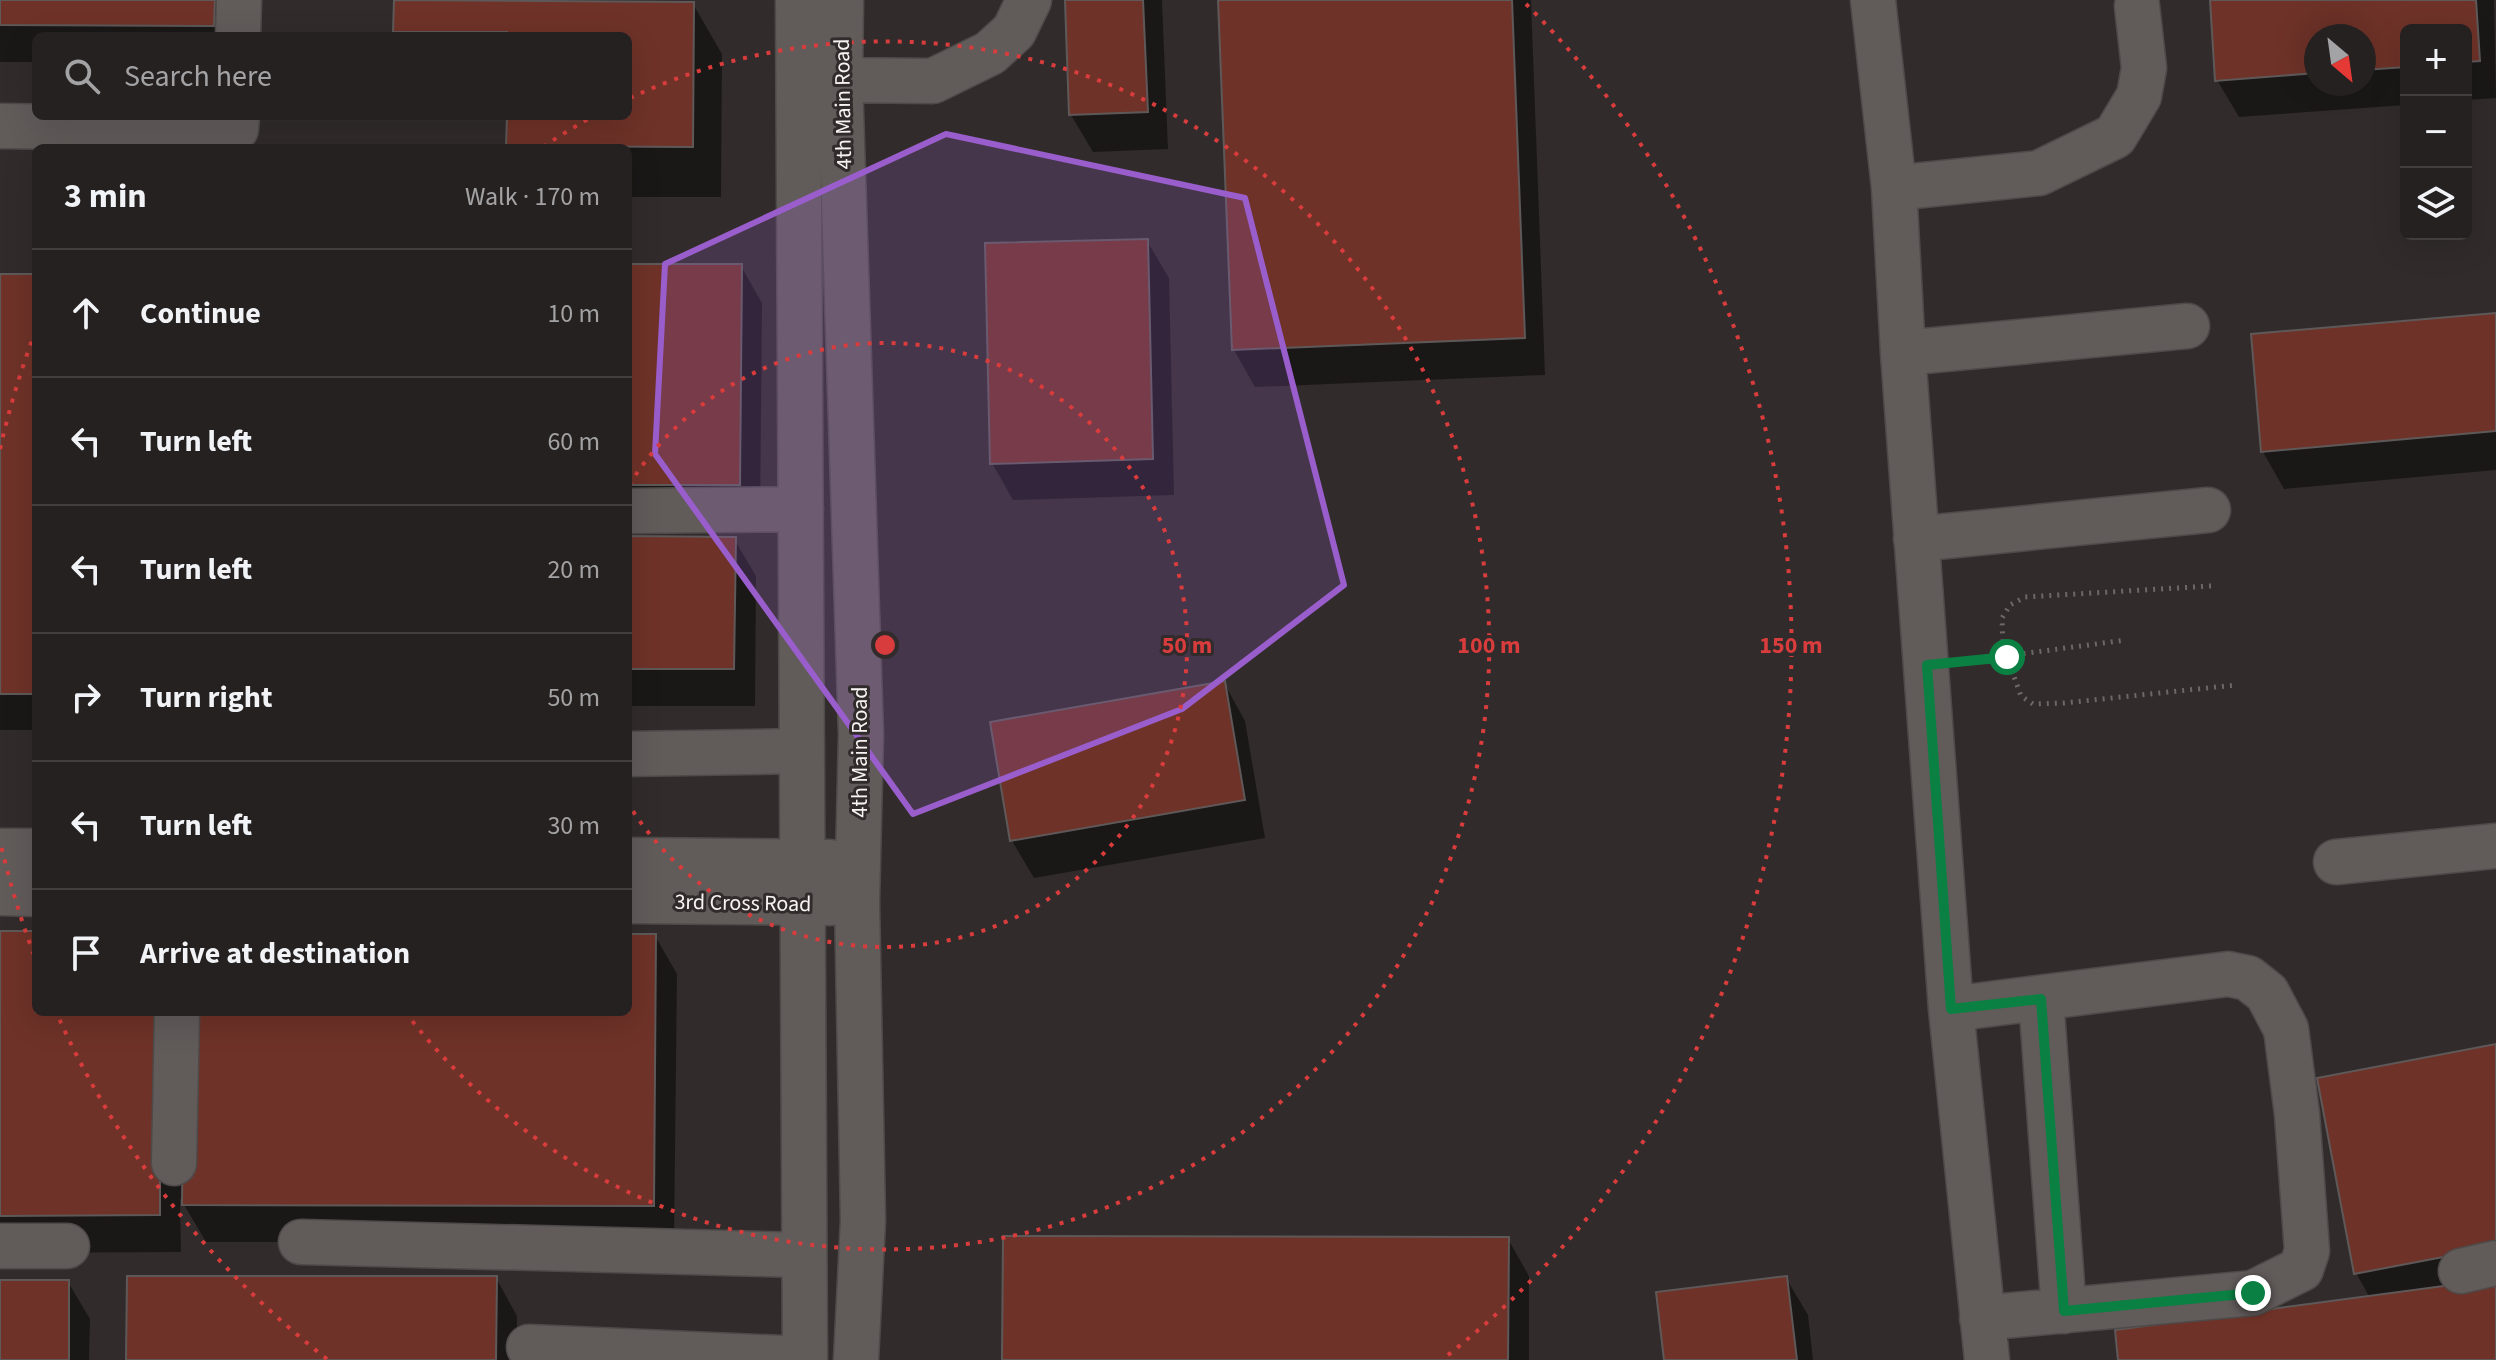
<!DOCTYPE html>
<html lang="en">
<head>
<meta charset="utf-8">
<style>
  body { margin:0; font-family:"Source Sans 3",sans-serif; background:#2d2929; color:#f1f3f6 }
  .controls { position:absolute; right:24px; top:24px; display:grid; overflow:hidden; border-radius:12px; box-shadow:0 8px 32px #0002 }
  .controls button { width:72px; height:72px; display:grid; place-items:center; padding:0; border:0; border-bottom:2px solid #423e3e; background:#252120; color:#f1f3f6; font:40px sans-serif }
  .compass { position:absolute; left:2304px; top:24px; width:72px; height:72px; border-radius:50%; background:#252120; box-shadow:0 8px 32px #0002; rotate:151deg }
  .stop { position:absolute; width:24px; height:24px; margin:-18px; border:6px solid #0b8043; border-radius:50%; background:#fff }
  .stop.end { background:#0b8043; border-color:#fff; box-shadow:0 2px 8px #0008 }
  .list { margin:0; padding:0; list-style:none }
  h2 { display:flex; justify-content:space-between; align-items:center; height:104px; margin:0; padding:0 32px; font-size:34px }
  h2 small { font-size:26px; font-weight:400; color:#a3a3a5 }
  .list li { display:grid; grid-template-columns:52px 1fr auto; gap:24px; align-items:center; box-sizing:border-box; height:128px; padding:0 32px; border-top:2px solid #423e3e }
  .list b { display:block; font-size:30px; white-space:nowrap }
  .list em { font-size:26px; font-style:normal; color:#a3a3a5 }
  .icon { flex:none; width:44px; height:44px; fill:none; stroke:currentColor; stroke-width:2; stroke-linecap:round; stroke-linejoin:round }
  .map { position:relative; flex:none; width:2496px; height:1360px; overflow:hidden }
  .search { position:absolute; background:#252120; box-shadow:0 8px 32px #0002; left:32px; top:32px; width:600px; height:88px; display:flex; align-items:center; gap:20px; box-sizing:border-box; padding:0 28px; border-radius:12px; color:#a3a3a5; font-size:30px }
  .panel { position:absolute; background:#252120; box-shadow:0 8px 32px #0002; left:32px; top:144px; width:600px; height:872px; border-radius:12px }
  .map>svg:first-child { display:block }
  .shadow { fill:#0007; fill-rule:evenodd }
  .building { fill:#6e3228; stroke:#5e5958; stroke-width:2 }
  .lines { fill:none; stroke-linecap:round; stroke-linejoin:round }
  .minor-casing { stroke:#4e4a49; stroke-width:47 }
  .path { stroke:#6d6867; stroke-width:5; stroke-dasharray:2 6; stroke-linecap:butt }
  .minor { stroke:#615b5a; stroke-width:44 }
  .route { stroke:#0b8043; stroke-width:10 }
  .marked { fill:#9a5ecc; fill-opacity:0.2; stroke:#9a5ecc; stroke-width:6; stroke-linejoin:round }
  .ring { fill:none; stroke:#d93c3c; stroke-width:4; stroke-dasharray:4 8 }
  .labels { text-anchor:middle; stroke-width:6; stroke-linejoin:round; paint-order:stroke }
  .street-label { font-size:22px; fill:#f7f3f3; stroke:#312c2b }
  .centre { fill:#d93c3c; stroke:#312c2b; stroke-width:4 }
  .ring-label { font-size:24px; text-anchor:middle; font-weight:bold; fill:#d93c3c; stroke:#312c2b; stroke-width:6; stroke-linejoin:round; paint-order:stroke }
</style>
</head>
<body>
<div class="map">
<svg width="2496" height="1360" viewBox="0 0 2496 1360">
  <rect width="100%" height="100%" fill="#312c2b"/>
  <path class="shadow" d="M 0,0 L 235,0 L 235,36 L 36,36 L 36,62 L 0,62 Z
    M 396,0 L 560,0 L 560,3 L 693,4 L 722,54 L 721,197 L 628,197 L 628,148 L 510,148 L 508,146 L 509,116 L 628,116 L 628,36 L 398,36 L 395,31 Z
    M 1067,0 L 1162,0 L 1168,149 L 1093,152 L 1071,115 Z
    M 1220,0 L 1531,0 L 1545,375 L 1255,387 L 1234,350 Z
    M 2212,0 L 2494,0 L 2496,98 L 2466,100 L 2466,30 L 2406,30 L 2406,105 L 2239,117 L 2217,80 ZM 2316,36 L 2364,36 L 2364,84 L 2316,84 Z
    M 1147,241 L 1169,278 L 1174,495 L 1013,500 L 992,463 Z
    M 628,266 L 741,266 L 762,303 L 760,522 L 628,522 Z
    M 0,276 L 36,276 L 36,730 L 0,730 Z
    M 2496,315 L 2496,470 L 2284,489 L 2263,452 Z
    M 628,538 L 734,539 L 756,576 L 755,706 L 628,706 Z
    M 1224,683 L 1245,721 L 1265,838 L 1034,878 L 1012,841 L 992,724 Z
    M 0,933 L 36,933 L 36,1012 L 628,1012 L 628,936 L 655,936 L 677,974 L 674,1242 L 206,1242 L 180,1198 L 181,1252 L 0,1253 Z
    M 2496,1046 L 2496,1360 L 2120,1360 L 2370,1298 L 2356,1273 Z
    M 1508,1239 L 1529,1276 L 1529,1360 L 1004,1360 Z
    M 496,1278 L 517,1316 L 517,1360 L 128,1360 Z
    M 1786,1278 L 1808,1315 L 1813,1360 L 1666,1360 Z
    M 0,1282 L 68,1282 L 90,1319 L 89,1360 L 0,1360 Z"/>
  <path class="building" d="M 0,0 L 215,0 L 214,26 L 0,25 Z
    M 394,0 L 694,2 L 693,147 L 506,146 L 507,116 L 628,116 L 628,36 L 507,36 L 507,32 L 393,32 Z
    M 1065,0 L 1143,0 L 1148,112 L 1069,115 Z
    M 1218,0 L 1512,0 L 1525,338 L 1232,350 Z
    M 2210,0 L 2476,0 L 2480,61 L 2466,62 L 2466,30 L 2406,30 L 2406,67 L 2364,70 L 2364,36 L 2316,36 L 2316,73 L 2215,81 Z
    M 1148,239 L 1153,459 L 990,464 L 985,243 Z
    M 628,264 L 742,264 L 740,485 L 628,485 Z
    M 0,274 L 36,274 L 36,694 L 0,694 Z
    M 2496,313 L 2496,431 L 2261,452 L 2251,334 Z
    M 628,536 L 736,537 L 734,669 L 628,669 Z
    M 1225,681 L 1245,800 L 1010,841 L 990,722 Z
    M 0,931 L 36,931 L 36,1012 L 160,1012 L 160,1215 L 0,1216 Z
    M 628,934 L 656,934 L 654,1206 L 182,1205 L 184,1012 L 628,1012 Z
    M 2496,1044 L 2496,1247 L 2354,1274 L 2317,1078 Z
    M 1003,1236 L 1509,1237 L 1508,1360 L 1002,1360 Z
    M 127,1276 L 497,1276 L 496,1360 L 126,1360 Z
    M 1787,1276 L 1797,1360 L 1664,1360 L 1656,1292 Z
    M 2496,1279 L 2496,1360 L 2118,1360 L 2115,1330 Z
    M 0,1280 L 69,1280 L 69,1360 L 0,1360 Z"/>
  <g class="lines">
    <g class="minor-casing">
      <path id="minor" d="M 798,0 L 805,1360
        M 841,0 L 840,80 L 861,735 L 857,902 L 863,1220 L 856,1360
        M 1873,0 L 1894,188 L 1903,353 L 1951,1009 L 1987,1360
        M 238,36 L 239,0
        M 840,80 L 933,81 L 990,53 L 1014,31 L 1029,0
        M 0,126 L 236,129 L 237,116
        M 1894,188 L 2039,173 L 2115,136 L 2139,96 L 2144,68 L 2137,6
        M 1903,353 L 2187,326
        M 628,511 L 801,509
        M 1916,539 L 2208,510
        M 628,754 L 802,751
        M 0,851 L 36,851
        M 628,860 L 830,862
        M 2336,862 L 2496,846
        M 0,893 L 36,894
        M 628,901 L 830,903
        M 2041,999 L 2064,1311
        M 1951,1009 L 2228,974 L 2248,978 L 2267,993 L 2286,1029 L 2297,1114 L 2307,1251 L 2301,1269 L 2253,1293 L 1982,1318
        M 174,1163 L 177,1012
        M 301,1242 L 804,1255
        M 0,1246 L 67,1246
        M 2461,1271 L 2496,1263
        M 529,1347 L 805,1359"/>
    </g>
    <path class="path" d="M 2211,586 L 2025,597 L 2010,605 L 2002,618 L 2003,646 L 2021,696 L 2033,704 L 2064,703 L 2236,685
      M 1968,661 L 2126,640"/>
    <use href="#minor" class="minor"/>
  </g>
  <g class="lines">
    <path class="route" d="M 2007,657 L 1927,665 L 1951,1009 L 2041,999 L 2064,1311 L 2253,1293"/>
  </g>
  <path class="marked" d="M 946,134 L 1245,198 L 1344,585 L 1182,709 L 913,814 L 655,454 L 665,264 Z"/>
  <g class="ring">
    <path d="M629 485A302 302 0 1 1 629 805"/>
    <path d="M543 147A604 604 0 0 1 592 117M630 98A604 604 0 1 1 406 1013"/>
    <path d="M327 1359A906 906 0 0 1 57 1014M34 955A906 906 0 0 1 0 841M0 449A906 906 0 0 1 34 335M1526 4A906 906 0 0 1 1443 1359"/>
  </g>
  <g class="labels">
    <g class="street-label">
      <text transform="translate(842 104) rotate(-91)" y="8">4th Main Road</text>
      <text transform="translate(859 752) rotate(-90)" y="8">4th Main Road</text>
      <text transform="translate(743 902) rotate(1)" y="8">3rd Cross Road</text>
    </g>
  </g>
  <circle cx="885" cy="645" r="12" class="centre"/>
  <g class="ring-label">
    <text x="1187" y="653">50 m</text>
    <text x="1489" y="653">100 m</text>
    <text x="1791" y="653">150 m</text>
  </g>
</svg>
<div class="controls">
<button>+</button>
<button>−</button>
<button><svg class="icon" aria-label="layers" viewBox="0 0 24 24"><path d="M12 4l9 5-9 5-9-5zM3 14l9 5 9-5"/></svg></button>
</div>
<svg class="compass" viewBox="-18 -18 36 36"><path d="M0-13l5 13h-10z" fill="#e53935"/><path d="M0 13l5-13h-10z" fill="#a3a3a5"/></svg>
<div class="stop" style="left:2007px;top:657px"></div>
<div class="stop end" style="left:2253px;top:1293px"></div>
<div class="search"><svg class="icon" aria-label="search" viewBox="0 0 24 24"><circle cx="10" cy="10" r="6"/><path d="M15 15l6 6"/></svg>Search here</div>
<section class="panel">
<h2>3 min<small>Walk · 170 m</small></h2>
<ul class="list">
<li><svg class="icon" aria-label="ahead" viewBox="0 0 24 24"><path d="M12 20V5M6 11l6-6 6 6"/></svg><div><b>Continue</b></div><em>10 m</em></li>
<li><svg class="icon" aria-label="left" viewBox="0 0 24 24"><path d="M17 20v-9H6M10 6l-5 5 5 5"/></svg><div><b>Turn left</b></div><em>60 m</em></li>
<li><svg class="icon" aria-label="left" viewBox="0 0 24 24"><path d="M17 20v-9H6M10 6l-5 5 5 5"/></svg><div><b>Turn left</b></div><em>20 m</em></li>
<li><svg class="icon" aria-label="right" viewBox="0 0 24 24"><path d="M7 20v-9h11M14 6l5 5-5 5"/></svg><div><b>Turn right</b></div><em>50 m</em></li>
<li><svg class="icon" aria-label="left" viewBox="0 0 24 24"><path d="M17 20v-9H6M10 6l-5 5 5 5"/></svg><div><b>Turn left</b></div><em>30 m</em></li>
<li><svg class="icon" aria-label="arrive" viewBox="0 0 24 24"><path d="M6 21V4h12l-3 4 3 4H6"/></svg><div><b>Arrive at destination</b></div></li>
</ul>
</section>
</div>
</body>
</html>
